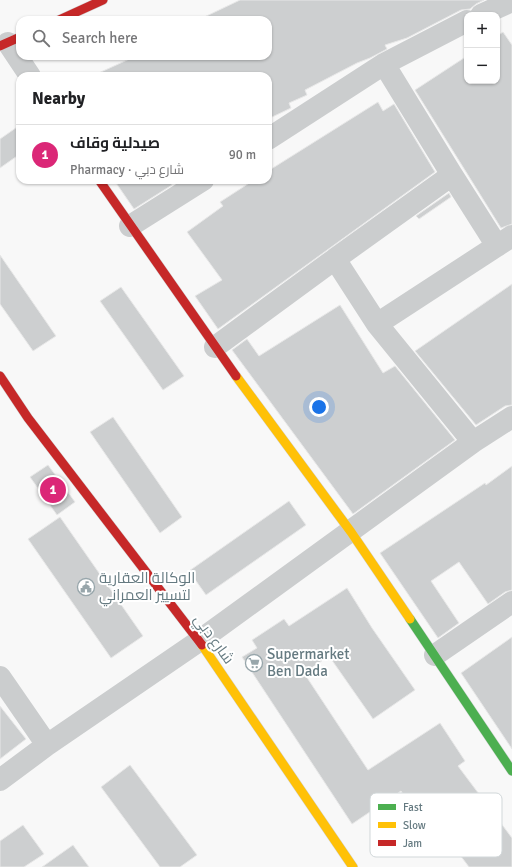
<!DOCTYPE html>
<html lang="en">
<head>
<meta charset="utf-8">
<style>
  body { margin:0; font-family:Signika,Cairo,sans-serif; background:#f6f6f6; color:#202124 }
  .controls { position:absolute; right:12px; top:12px; display:grid; overflow:hidden; border-radius:8px; box-shadow:0 1px 3px #0004 }
  .controls button { width:36px; height:36px; display:grid; place-items:center; padding:0; border:0; border-bottom:1px solid #e0e0e0; background:#fff; color:#202124; font:20px sans-serif }
  .you { position:absolute; left:319px; top:407px; width:14px; height:14px; margin:-10px; border:3px solid #fff; border-radius:50%; background:#1a73e8; box-shadow:0 0 0 6px #1a73e833 }
  .badge { display:grid; place-items:center; width:26px; height:26px; border-radius:50%; background:#db2777; color:#fff; font-size:13px; font-weight:700 }
  .pin { position:absolute; translate:-50% -50%; border:2px solid #fff; box-shadow:0 1px 4px #0006 }
  .list { margin:0; padding:0; list-style:none }
  h2 { display:flex; justify-content:space-between; align-items:center; height:52px; margin:0; padding:0 16px; font-size:17px }
  h2 small { font-size:13px; font-weight:400; color:#757577 }
  .list li { display:grid; grid-template-columns:26px 1fr auto; gap:12px; align-items:center; box-sizing:border-box; height:60px; padding:0 16px; border-top:1px solid #e0e0e0 }
  .list b { display:block; font-size:15px; white-space:nowrap }
  .list p { margin:0; font-size:13px; white-space:nowrap; color:#757577 }
  .list em { font-size:13px; font-style:normal; color:#757577 }
  .icon { flex:none; width:22px; height:22px; fill:none; stroke:currentColor; stroke-width:2; stroke-linecap:round; stroke-linejoin:round }
  .map { position:relative; flex:none; width:512px; height:867px; overflow:hidden }
  .search { position:absolute; background:#fff; box-shadow:0 1px 3px #0004; left:16px; top:16px; width:256px; height:44px; display:flex; align-items:center; gap:10px; box-sizing:border-box; padding:0 14px; border-radius:12px; color:#757577; font-size:15px }
  .panel { position:absolute; background:#fff; box-shadow:0 1px 3px #0004; left:16px; top:72px; width:256px; height:112px; border-radius:12px }
  .map>svg:first-child { display:block }
  .building { fill:#cdcfd0; stroke:#e8e8e8 }
  .lines { fill:none; stroke-linecap:round; stroke-linejoin:round }
  .fast-casing { stroke:#d3d4d5; stroke-width:10 }
  .slow-casing { stroke:#d3d4d5; stroke-width:10 }
  .jam-casing { stroke:#d3d4d5; stroke-width:10 }
  .street { stroke:#cbcdce; stroke-width:22 }
  .fast { stroke:#4caf50; stroke-width:9 }
  .slow { stroke:#ffc107; stroke-width:9 }
  .jam { stroke:#c62828; stroke-width:9 }
  .labels { text-anchor:middle; stroke-width:4; stroke-linejoin:round; paint-order:stroke }
  .poi-label { font-size:15px; fill:#657a81; stroke:#fff; text-anchor:start }
  .street-label { font-size:15px; fill:#657a81; stroke:#fff }
  .key { fill:#fff; stroke:#d1d7d9; stroke-width:1 }
  .key-label { font-size:11px; fill:#657a81 }
</style>
</head>
<body>
<div class="map">
<svg width="512" height="867" viewBox="0 0 512 867">
  <rect width="100%" height="100%" fill="#f8f8f8"/>
  <path class="building" d="M 240,0 L 484,0 L 476,4 L 470,9 L 461,10 L 407,38 L 385,45 L 387,49 L 370,58 L 357,63 L 305,90 L 307,95 L 289,103 L 291,108 L 268,119 L 268,76 L 92,76 L 136,56 L 268,56 L 268,20 L 198,20 Z
    M 503,32 L 512,45 L 512,224 L 501,228 L 415,90 L 467,56 L 467,81 L 497,81 L 497,36 Z
    M 378,102 L 383,111 L 394,104 L 435,172 L 218,329 L 195,296 L 222,280 L 187,232 L 223,206 L 220,202 L 254,180 L 268,180 L 268,171 Z
    M 20,125 L 20,154 L 0,168 L 0,139 Z
    M 114,180 L 169,180 L 172,185 L 134,209 Z
    M 449,193 L 451,197 L 419,219 L 416,216 Z
    M 0,255 L 56,336 L 33,351 L 0,304 Z
    M 512,284 L 512,405 L 505,406 L 476,425 L 415,351 Z
    M 121,287 L 184,376 L 163,390 L 100,301 Z
    M 340,305 L 383,373 L 395,366 L 455,440 L 353,514 L 232,350 L 247,339 L 259,356 Z
    M 113,417 L 182,517 L 160,533 L 90,432 Z
    M 48,465 L 75,502 L 57,515 L 30,477 Z
    M 512,466 L 512,590 L 505,592 L 488,604 L 459,562 L 431,581 L 459,623 L 438,638 L 380,553 L 485,483 L 486,485 Z
    M 289,501 L 306,525 L 206,595 L 189,571 Z
    M 60,517 L 143,636 L 111,658 L 28,539 Z
    M 347,588 L 372,628 L 415,690 L 373,719 L 329,656 L 304,673 L 368,770 L 440,723 L 465,761 L 458,766 L 512,838 L 512,867 L 469,867 L 414,794 L 406,799 L 401,791 L 352,824 L 242,657 L 257,648 L 252,640 L 284,619 L 289,626 Z
    M 512,637 L 512,749 L 461,673 Z
    M 0,706 L 26,739 L 0,759 Z
    M 130,765 L 197,855 L 180,867 L 160,867 L 101,787 Z
    M 23,825 L 44,854 L 24,867 L 0,867 L 0,841 Z
    M 73,845 L 89,867 L 42,867 Z"/>
  <g class="lines">
    <g class="fast-casing">
      <path id="fast" d="M 410,619 L 512,771"/>
    </g>
    <g class="slow-casing">
      <path id="slow" d="M 236,376 L 351,532 L 410,619
        M 202,645 L 353,867"/>
    </g>
    <g class="jam-casing">
      <path id="jam" d="M 59,20 L 103,0
        M 0,46 L 20,37
        M 99,180 L 236,376
        M 0,376 L 28,418 L 202,645"/>
    </g>
    <path class="street" d="M 481,15 L 512,1
      M 8,43 L 30,76
      M 384,64 L 452,175
      M 268,139 L 384,64 L 467,21
      M 130,226 L 203,180
      M 335,259 L 452,175 L 497,246
      M 377,324 L 512,236
      M 215,347 L 335,259 L 377,324 L 473,442
      M 435,655 L 512,602
      M 0,677 L 47,745
      M 0,780 L 47,745 L 199,641 L 473,442 L 512,417"/>
    <use href="#fast" class="fast"/>
    <use href="#slow" class="slow"/>
    <use href="#jam" class="jam"/>
  </g>
  <defs>
    <g id="civic-ring" transform="scale(0.9)"><circle r="9.5" fill="#fff" stroke="#98a6ab" stroke-width="1.5"/><path d="M-.6-6.5H3V-4.5H.6V-3L4-1V1h2V6H-6V1h2V-1L-.6-3ZM-1.2 2.5V6h2.4V2.5Z" fill="#98a6ab"/></g>
    <g id="supermarket-ring" transform="scale(0.9)"><circle r="9.5" fill="#fff" stroke="#98a6ab" stroke-width="1.5"/><path d="M-6-5.5h2.5l.6 2H6L4.5 2H-2.5L-4.4-4H-6ZM-1.5 3.2a1.3 1.3 0 1 0 .1 0ZM3 3.2a1.3 1.3 0 1 0 .1 0Z" fill="#98a6ab"/></g>
  </defs>
  <g fill-rule="evenodd">
    <use href="#civic-ring" x="86" y="587"/>
    <use href="#supermarket-ring" x="254" y="663"/>
  </g>
  <g class="labels">
    <g class="poi-label">
      <text x="99" y="583">الوكالة العقارية<tspan x="99" dy="17">لتسيير العمراني</tspan></text>
      <text x="267" y="659">Supermarket<tspan x="267" dy="17">Ben Dada</tspan></text>
    </g>
    <g class="street-label">
      <text transform="translate(214 639) rotate(54)" y="5">شارع دبي</text>
    </g>
  </g>
  <rect x="370" y="793" width="132" height="64" rx="6" class="key"/>
  <rect x="378" y="804" width="18" height="6" fill="#4caf50"/>
  <rect x="378" y="822" width="18" height="6" fill="#ffc107"/>
  <rect x="378" y="840" width="18" height="6" fill="#c62828"/>
  <g class="key-label">
    <text x="403" y="811">Fast</text>
    <text x="403" y="829">Slow</text>
    <text x="403" y="847">Jam</text>
  </g>
</svg>
<div class="controls">
<button>+</button>
<button>−</button>
</div>
<div class="you"></div>
<div class="pin badge" style="left:53px;top:490px">1</div>
<div class="search"><svg class="icon" aria-label="search" viewBox="0 0 24 24"><circle cx="10" cy="10" r="6"/><path d="M15 15l6 6"/></svg>Search here</div>
<section class="panel">
<h2>Nearby<small></small></h2>
<ul class="list">
<li><span class="badge">1</span><div><b>صيدلية وقاف</b><p>Pharmacy · شارع دبي</p></div><em>90 m</em></li>
</ul>
</section>
</div>
</body>
</html>
